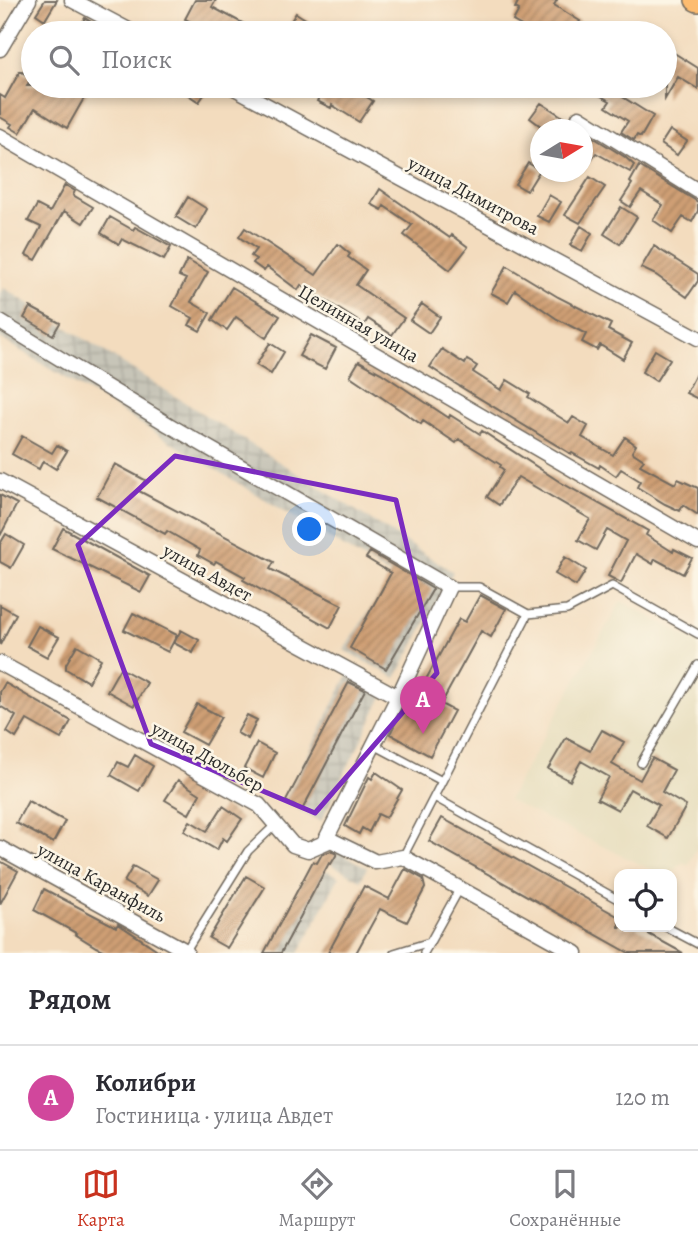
<!DOCTYPE html>
<html lang="ru">
<head>
<meta charset="utf-8">
<style>
  body { margin:0; font-family:Alegreya,serif; background:#f7f7f7; color:#2b2b33 }
  .controls { position:absolute; right:21px; bottom:21px; display:grid; overflow:hidden; border-radius:14px; box-shadow:0 4px 10px #0003 }
  .controls button { width:63px; height:63px; display:grid; place-items:center; padding:0; border:0; border-bottom:2px solid #e1e1e2; background:#fff; color:#2b2b33; font:35px sans-serif }
  .compass { position:absolute; left:530px; top:119px; width:63px; height:63px; border-radius:50%; background:#fff; box-shadow:0 4px 10px #0003; rotate:79deg }
  .you { position:absolute; left:310px; top:530px; width:24px; height:24px; margin:-18px; border:5px solid #fff; border-radius:50%; background:#1a73e8; box-shadow:0 0 0 10px #1a73e833 }
  .badge { display:grid; place-items:center; width:46px; height:46px; border-radius:50%; background:#c8321e; color:#fff; font-size:23px; font-weight:700 }
  .pin { position:absolute; translate:-50% -58px; filter:drop-shadow(0 2px 4px #0008) }
  .pin::after { content:''; position:absolute; top:37px; width:24px; height:21px; background:inherit; clip-path:polygon(0 0,100% 0,50% 100%) }
  .list { margin:0; padding:0; list-style:none }
  h2 { display:flex; justify-content:space-between; align-items:center; height:91px; margin:0; padding:0 28px; font-size:30px }
  h2 small { font-size:23px; font-weight:400; color:#7c7c81 }
  .list li { display:grid; grid-template-columns:46px 1fr auto; gap:21px; align-items:center; box-sizing:border-box; height:105px; padding:0 28px; border-top:2px solid #e1e1e2 }
  .list b { display:block; font-size:26px; white-space:nowrap }
  .list p { margin:0; font-size:23px; white-space:nowrap; color:#7c7c81 }
  .list em { font-size:23px; font-style:normal; color:#7c7c81 }
  .icon { flex:none; width:38px; height:38px; fill:none; stroke:currentColor; stroke-width:2; stroke-linecap:round; stroke-linejoin:round }
  .map { position:relative; flex:none; width:698px; height:953px; overflow:hidden }
  .search { position:absolute; background:#fff; box-shadow:0 4px 10px #0003; left:21px; right:21px; top:21px; height:77px; display:flex; align-items:center; gap:18px; box-sizing:border-box; padding:0 24px; border-radius:38px; color:#7c7c81; font-size:26px }
  .sheet { height:196px; background:#fff }
  nav { display:flex; justify-content:space-around; align-items:center; box-sizing:border-box; height:98px; border-top:2px solid #e1e1e2; background:#fff; font-size:19px; color:#7c7c81 }
  nav a { display:grid; justify-items:center; gap:4px }
  nav .on { color:#c8321e }
  .map>svg:first-child { display:block }
  .built { fill:#e5dbba }
  .industrial { fill:url(#industrial-grid) }
  .building { fill:url(#building-hatch) }
  .lines { fill:none; stroke-linecap:round; stroke-linejoin:round }
  .service-casing { stroke:#71695e; stroke-width:10 }
  .minor-casing { stroke:#71695e; stroke-width:17 }
  .primary-casing { stroke:#71695e; stroke-width:24 }
  .service { stroke:#fff; stroke-width:7 }
  .minor { stroke:#fff; stroke-width:14 }
  .primary { stroke:#fdbc70; stroke-width:21 }
  .marked { fill:none; stroke:#7b2cbf; stroke-width:5; stroke-linejoin:round }
  .labels { text-anchor:middle; stroke-width:5; stroke-linejoin:round; paint-order:stroke }
  .street-label { font-size:19px; fill:#2b2b2b; stroke:#fcf5e5 }
</style>
</head>
<body>
<div class="map">
<svg width="698" height="953" viewBox="0 0 698 953">
  <defs>
    <pattern id="industrial-grid" width="8" height="8" patternUnits="userSpaceOnUse" patternTransform="scale(1.75)"><rect width="8" height="8" fill="#c7c5b8"/><path d="M0 4h8M4 0v8" fill="none" stroke="#aba99e"/></pattern>
    <pattern id="building-hatch" width="6" height="6" patternUnits="userSpaceOnUse" patternTransform="scale(1.75)"><rect width="6" height="6" fill="#cf9f74"/><path d="M-1 1l2-2M0 6l6-6M5 7l2-2" fill="none" stroke="#a8825f"/></pattern>
  </defs>
  <rect width="100%" height="100%" fill="#fcf5e5"/>
  <filter id="ink" filterUnits="userSpaceOnUse"><feTurbulence type="fractalNoise" baseFrequency=".0143" numOctaves="2"/><feDisplacementMap in="SourceGraphic" scale="14" xChannelSelector="R" yChannelSelector="G"/><feConvolveMatrix kernelMatrix="1 2 1 2 8 2 1 2 1" color-interpolation-filters="sRGB"/></filter>
  <filter id="wash" filterUnits="userSpaceOnUse"><feTurbulence type="fractalNoise" baseFrequency=".00686" numOctaves="4" result="noise"/><feDisplacementMap in="SourceGraphic" scale="28" xChannelSelector="R" yChannelSelector="G"/><feGaussianBlur stdDeviation="1.57" result="paint"/><feColorMatrix in="noise" values="0 0 0 0 0 0 0 0 0 0 0 0 0 0 0 0 0 1.4 0 .05"/><feComposite in="paint" operator="in"/></filter>
  <g filter="url(#wash)">
    <rect width="100%" height="100%" fill="#f3dcbe"/>
    <path class="built" d="M 621,601 L 698,643 L 698,846 L 688,865 L 683,862 L 671,874 L 660,874 L 508,800 Z"/>
    <path class="industrial" d="M 4,288 L 453,572 L 396,678 L 344,650 L 391,576 L 0,338 L 0,293 Z
      M 348,675 L 384,694 L 321,821 L 284,802 Z
      M 328,847 L 367,867 L 361,880 L 321,859 Z
      M 313,863 L 339,877 L 299,953 L 264,953 Z"/>
    <g id="blocks">
      <path class="building" d="M 45,0 L 57,0 L 45,20 L 36,14 Z
        M 195,0 L 216,0 L 212,7 L 246,25 L 241,33 L 212,33 L 185,19 Z
        M 519,0 L 557,0 L 554,5 L 580,21 L 573,33 L 534,33 L 513,21 L 519,10 L 515,8 Z
        M 296,13 L 318,27 L 314,33 L 294,33 L 286,29 Z
        M 85,18 L 96,25 L 109,33 L 76,33 Z
        M 671,51 L 698,68 L 698,89 L 678,77 L 665,99 L 665,62 Z
        M 20,71 L 31,77 L 27,86 L 54,86 L 64,91 L 67,86 L 74,86 L 87,93 L 67,128 L 35,108 L 20,133 L 10,127 L 12,124 L 0,117 L 0,95 L 5,98 Z
        M 175,86 L 210,86 L 199,102 Z
        M 325,86 L 349,86 L 373,101 L 359,122 L 332,105 L 331,108 L 317,101 Z
        M 583,86 L 605,86 L 653,116 L 641,137 L 637,135 L 634,140 L 621,132 L 628,121 L 606,107 L 610,101 Z
        M 541,103 L 571,122 L 581,130 L 546,130 L 530,118 Z
        M 670,130 L 687,141 L 677,155 L 661,144 Z
        M 583,131 L 625,157 L 634,165 L 630,172 L 596,153 L 583,171 Z
        M 528,163 L 540,170 L 527,191 L 515,184 Z
        M 639,166 L 698,202 L 698,211 L 692,222 L 683,217 L 672,233 L 653,220 L 663,205 L 641,191 L 630,207 L 621,201 L 632,184 L 630,182 Z
        M 590,177 L 605,187 L 580,223 L 565,215 Z
        M 65,185 L 75,191 L 73,195 L 93,207 L 83,223 L 64,211 L 36,260 L 26,255 L 41,227 L 28,221 L 37,205 L 50,212 Z
        M 380,189 L 450,238 L 452,235 L 468,247 L 450,270 L 404,235 L 412,225 L 384,206 L 382,210 L 371,204 Z
        M 549,195 L 561,202 L 549,222 L 537,216 Z
        M 188,197 L 207,209 L 196,229 L 176,217 Z
        M 621,207 L 637,217 L 620,244 L 604,234 Z
        M 110,217 L 133,230 L 135,227 L 171,247 L 164,260 L 122,239 L 119,244 L 101,233 Z
        M 581,226 L 592,233 L 582,251 L 570,245 Z
        M 245,228 L 316,275 L 338,244 L 350,254 L 348,257 L 366,270 L 356,285 L 404,318 L 392,335 L 368,319 L 364,325 L 301,285 L 298,290 L 267,267 L 264,271 L 253,263 L 256,259 L 251,256 L 256,249 L 239,237 Z
        M 654,246 L 698,274 L 698,281 L 687,297 L 656,275 L 641,268 Z
        M 187,260 L 208,272 L 191,302 L 210,313 L 200,331 L 189,325 L 193,318 L 172,306 L 186,279 L 179,276 Z
        M 507,266 L 558,297 L 611,324 L 608,330 L 632,343 L 623,359 L 600,345 L 597,350 L 582,342 L 586,334 L 557,319 L 515,290 L 508,302 L 491,293 Z
        M 232,287 L 280,316 L 266,338 L 236,317 L 227,330 L 212,320 Z
        M 422,304 L 440,317 L 429,333 L 410,320 Z
        M 30,307 L 60,323 L 53,335 L 24,318 Z
        M 311,335 L 336,348 L 325,369 L 299,356 Z
        M 270,343 L 284,352 L 271,374 L 256,365 Z
        M 442,349 L 465,364 L 467,360 L 477,366 L 473,372 L 501,390 L 507,380 L 530,394 L 528,397 L 569,423 L 573,417 L 588,426 L 582,437 L 613,455 L 625,437 L 636,445 L 632,452 L 644,460 L 640,465 L 675,484 L 678,479 L 698,488 L 698,515 L 683,505 L 680,511 L 665,504 L 637,487 L 640,481 L 621,469 L 616,476 L 600,465 L 599,468 L 572,453 L 571,454 L 451,381 L 430,367 Z
        M 655,350 L 670,359 L 656,381 L 642,372 Z
        M 359,361 L 381,373 L 449,418 L 450,415 L 480,434 L 482,431 L 560,482 L 648,531 L 646,535 L 673,552 L 674,549 L 692,558 L 683,574 L 655,559 L 653,564 L 636,554 L 621,583 L 608,576 L 626,541 L 607,530 L 596,550 L 578,540 L 590,519 L 518,477 L 499,505 L 487,497 L 504,470 L 500,467 L 501,465 L 459,439 L 456,443 L 423,421 L 421,424 L 350,376 Z
        M 698,370 L 698,399 L 686,393 Z
        M 22,436 L 52,453 L 57,445 L 67,451 L 56,469 L 43,461 L 39,469 L 12,454 Z
        M 115,464 L 145,480 L 139,491 L 274,562 L 270,569 L 342,605 L 330,628 L 243,580 L 245,577 L 216,561 L 214,564 L 198,555 L 200,550 L 167,531 L 165,534 L 97,497 Z
        M 0,495 L 17,504 L 0,536 Z
        M 63,528 L 150,576 L 141,592 L 52,549 Z
        M 6,534 L 24,545 L 11,568 L 0,562 L 0,544 Z
        M 370,552 L 433,589 L 386,669 L 350,648 L 391,573 L 366,558 Z
        M 565,557 L 586,570 L 576,586 L 555,574 Z
        M 480,595 L 506,609 L 491,637 L 481,631 L 441,704 L 454,711 L 430,756 L 390,734 L 413,688 L 419,692 L 459,619 L 465,622 Z
        M 0,605 L 16,614 L 0,645 Z
        M 133,613 L 177,635 L 168,652 L 124,630 Z
        M 38,626 L 59,637 L 47,657 L 27,646 Z
        M 181,630 L 199,640 L 193,653 L 174,643 Z
        M 77,645 L 101,659 L 88,682 L 66,669 L 66,664 Z
        M 120,668 L 147,683 L 134,706 L 107,691 Z
        M 349,682 L 365,690 L 302,810 L 286,801 Z
        M 5,683 L 71,721 L 61,739 L 27,720 L 16,738 L 7,732 L 16,716 L 0,706 L 0,692 Z
        M 197,704 L 221,717 L 205,745 L 181,732 Z
        M 247,715 L 257,720 L 248,739 L 237,733 Z
        M 602,730 L 624,742 L 612,764 L 640,780 L 652,758 L 674,770 L 662,792 L 686,806 L 668,838 L 647,826 L 659,805 L 630,789 L 618,810 L 597,799 L 609,777 L 581,761 L 570,781 L 548,769 L 566,738 L 590,751 Z
        M 257,743 L 275,753 L 263,778 L 244,768 Z
        M 135,755 L 153,766 L 139,791 L 111,775 L 118,762 L 128,767 Z
        M 376,772 L 402,790 L 386,818 L 378,814 L 369,832 L 362,828 L 359,834 L 345,826 L 369,777 L 372,779 Z
        M 178,780 L 200,794 L 189,814 L 165,800 Z
        M 28,801 L 65,821 L 53,843 L 16,823 Z
        M 223,806 L 242,819 L 227,841 L 223,838 L 217,850 L 184,831 L 190,821 L 207,831 Z
        M 442,818 L 619,917 L 619,927 L 636,927 L 683,953 L 629,953 L 429,841 Z
        M 331,851 L 337,854 L 331,864 L 329,863 L 281,953 L 264,953 L 313,861 L 317,863 L 322,854 Z
        M 0,861 L 18,871 L 0,904 Z
        M 133,866 L 158,880 L 148,896 L 124,882 Z
        M 405,869 L 423,879 L 425,888 L 407,922 L 380,909 L 356,953 L 328,953 L 364,886 L 389,899 Z
        M 246,876 L 265,887 L 227,948 L 209,938 Z
        M 44,889 L 116,927 L 118,924 L 162,953 L 109,953 L 96,947 L 75,934 L 76,933 L 34,910 Z"/>
    </g>
  </g>
  <g filter="url(#ink)">
    <use href="#blocks" fill-opacity="0" stroke="#71695e" stroke-width="2"/>
    <g class="lines">
      <g class="service-casing">
        <path id="service" d="M 528,614 L 567,610 L 612,586 L 698,634
          M 374,745 L 442,781
          M 641,763 L 698,665
          M 434,797 L 619,900
          M 403,857 L 528,614 L 479,587 L 449,587
          M 666,927 L 698,944
          M 185,952 L 248,851 L 275,825
          M 394,953 L 430,942
          M 424,953 L 460,888"/>
      </g>
      <g class="minor-casing">
        <path id="minor" d="M 72,0 L 134,33
          M 0,49 L 29,0
          M 231,86 L 698,338
          M 579,117 L 698,191
          M 0,136 L 698,542
          M 0,322 L 169,425 L 449,587 L 398,697 L 327,837 L 331,840
          M 0,481 L 398,697
          M 0,663 L 259,805 L 293,845 L 308,850 L 331,840 L 376,862 L 403,857 L 576,953
          M 0,848 L 186,951"/>
      </g>
      <g class="primary-casing">
        <path id="primary" d="M 696,0 L 698,1"/>
      </g>
      <use href="#service" class="service"/>
      <use href="#minor" class="minor"/>
      <use href="#primary" class="primary"/>
    </g>
  </g>
  <path class="marked" d="M 175,456 L 396,500 L 437,673 L 315,813 L 151,744 L 78,545 Z"/>
  <g class="labels">
    <g class="street-label">
      <text transform="translate(474 195) rotate(28)" y="7">улица Димитрова</text>
      <text transform="translate(359 323) rotate(30)" y="7">Целинная улица</text>
      <text transform="translate(208 572) rotate(29)" y="7">улица Авдет</text>
      <text transform="translate(208 756) rotate(29)" y="7">улица Дюльбер</text>
      <text transform="translate(102 882) rotate(29)" y="7">улица Каранфиль</text>
    </g>
  </g>
</svg>
<div class="controls">
<button><svg class="icon" aria-label="locate" viewBox="0 0 24 24"><circle cx="12" cy="12" r="6"/><path d="M12 2v4M12 18v4M2 12h4M18 12h4"/></svg></button>
</div>
<svg class="compass" viewBox="-18 -18 36 36"><path d="M0-13l5 13h-10z" fill="#e53935"/><path d="M0 13l5-13h-10z" fill="#7c7c81"/></svg>
<div class="you"></div>
<div class="pin badge" style="left:423px;top:734px;background:#d1479c">A</div>
<div class="search"><svg class="icon" aria-label="search" viewBox="0 0 24 24"><circle cx="10" cy="10" r="6"/><path d="M15 15l6 6"/></svg>Поиск</div>
</div>
<section class="sheet">
<h2>Рядом<small></small></h2>
<ul class="list">
<li><span class="badge" style="background:#d1479c">A</span><div><b>Колибри</b><p>Гостиница · улица Авдет</p></div><em>120 m</em></li>
</ul>
</section>
<nav>
<a class="on"><svg class="icon" aria-label="map" viewBox="0 0 24 24"><path d="M3 6l6-2 6 2 6-2v14l-6 2-6-2-6 2zM9 4v14M15 6v14"/></svg>Карта</a>
<a><svg class="icon" aria-label="directions" viewBox="0 0 24 24"><path d="M12 3l9 9-9 9-9-9zM9 14v-3h6M13 9l2 2-2 2"/></svg>Маршрут</a>
<a><svg class="icon" aria-label="saved" viewBox="0 0 24 24"><path d="M7 4h10v16l-5-4-5 4z"/></svg>Сохранённые</a>
</nav>
</body>
</html>
